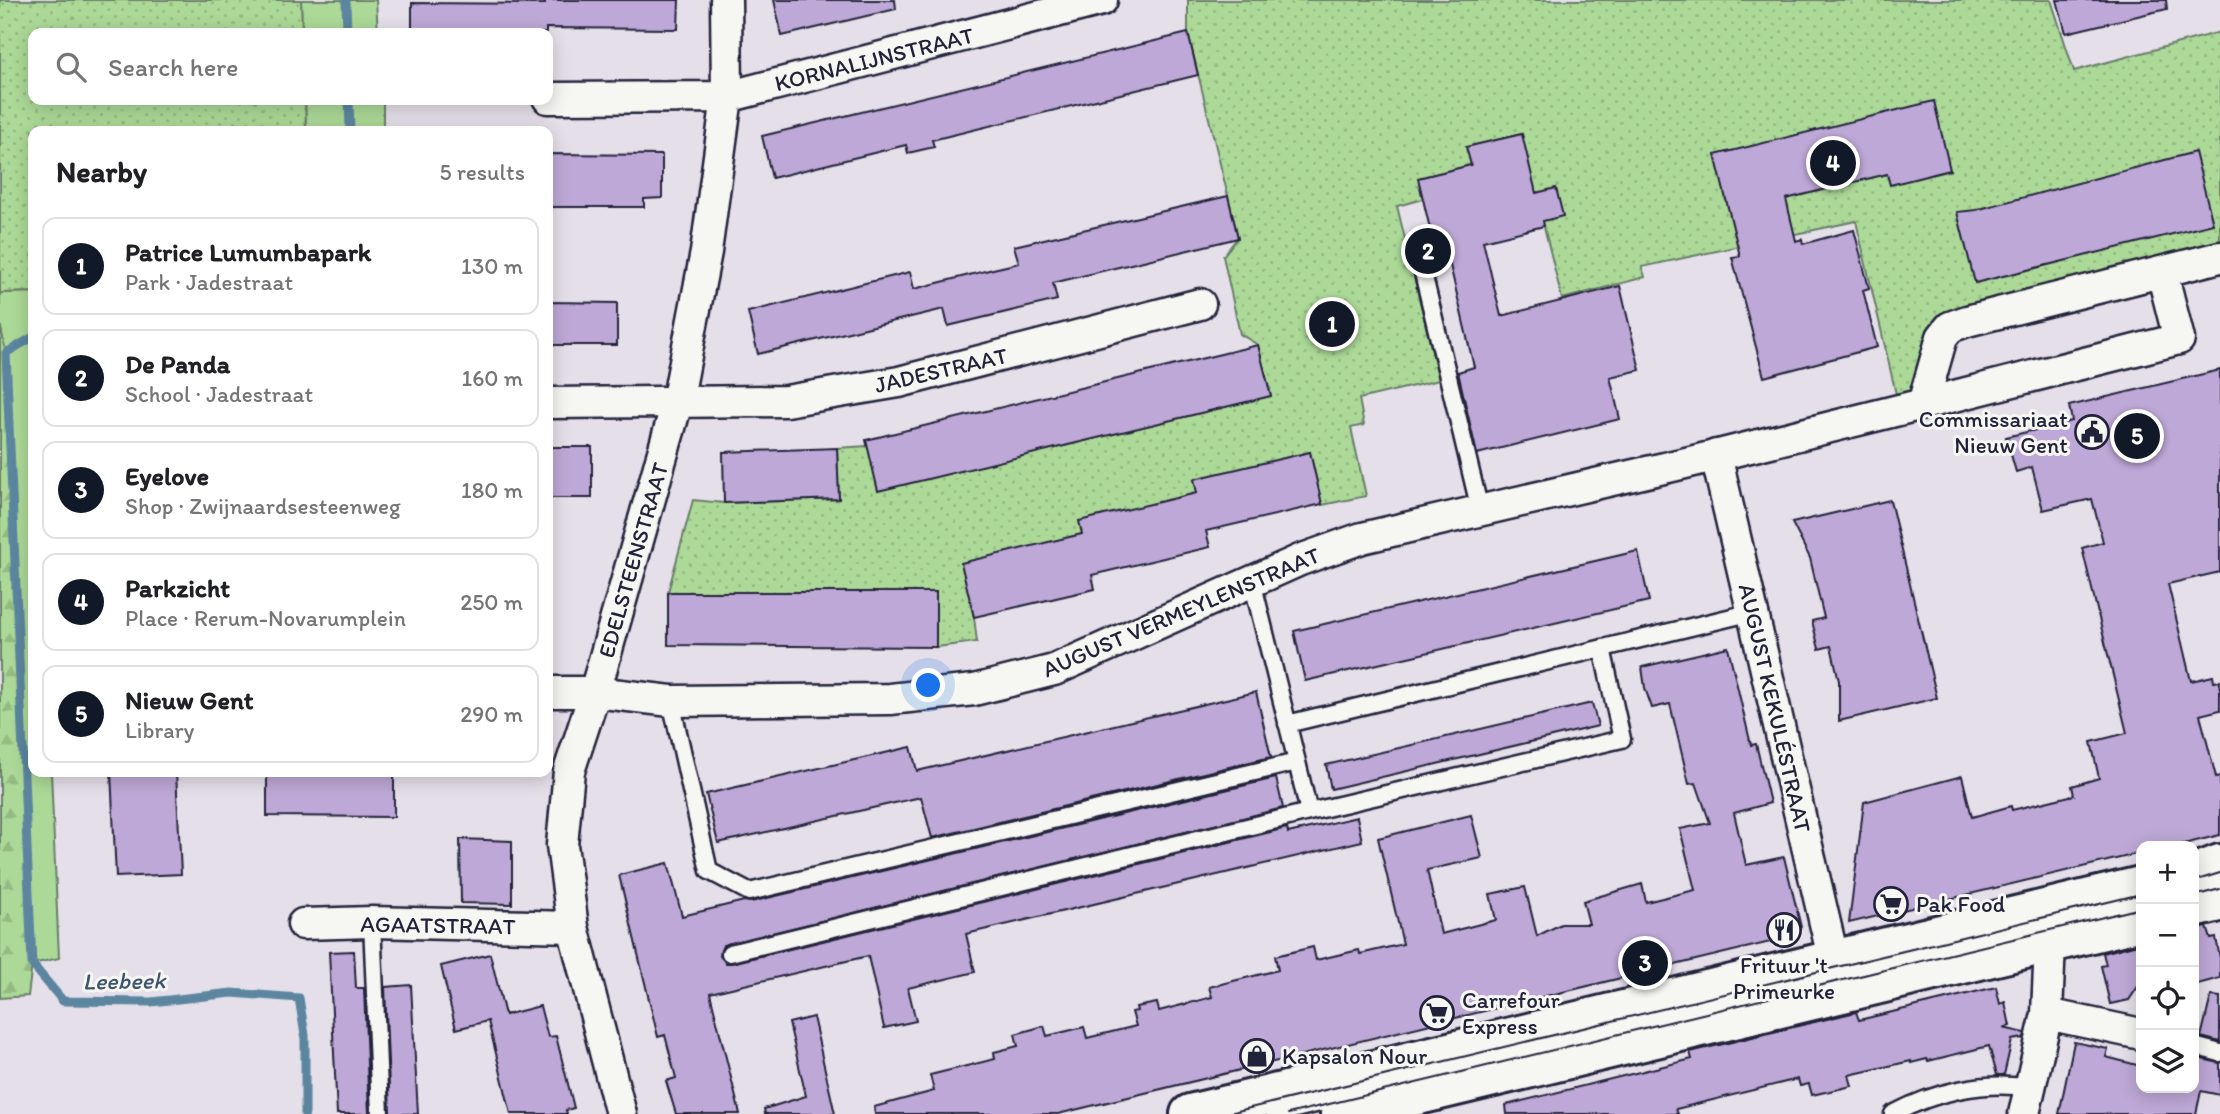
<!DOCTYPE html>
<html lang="en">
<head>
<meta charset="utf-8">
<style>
  body { margin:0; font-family:Itim,sans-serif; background:#f6f6f6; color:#202124 }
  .controls { position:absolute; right:21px; bottom:21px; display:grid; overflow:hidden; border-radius:14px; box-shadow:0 4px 18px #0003 }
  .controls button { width:63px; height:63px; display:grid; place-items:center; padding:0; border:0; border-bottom:2px solid #e0e0e0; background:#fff; color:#202124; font:35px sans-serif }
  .you { position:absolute; left:929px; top:686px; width:24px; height:24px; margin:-18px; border:5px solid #fff; border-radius:50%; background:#1a73e8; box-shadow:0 0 0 10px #1a73e833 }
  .badge { display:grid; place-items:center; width:46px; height:46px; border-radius:50%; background:#111827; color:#fff; font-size:23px; font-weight:700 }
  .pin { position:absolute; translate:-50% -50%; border:4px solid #fff; box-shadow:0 2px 7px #0006 }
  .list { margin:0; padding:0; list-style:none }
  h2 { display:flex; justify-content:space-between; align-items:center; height:91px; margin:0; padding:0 28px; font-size:30px }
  h2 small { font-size:23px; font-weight:400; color:#757577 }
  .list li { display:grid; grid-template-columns:46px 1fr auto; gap:21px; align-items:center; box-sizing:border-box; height:98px; margin:0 14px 14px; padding:0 14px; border:2px solid #e0e0e0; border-radius:14px }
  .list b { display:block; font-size:26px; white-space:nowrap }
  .list p { margin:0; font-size:23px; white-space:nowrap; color:#757577 }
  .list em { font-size:23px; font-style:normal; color:#757577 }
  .icon { flex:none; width:38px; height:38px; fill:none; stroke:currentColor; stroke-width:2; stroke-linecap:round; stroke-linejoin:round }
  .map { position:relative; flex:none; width:2220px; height:1114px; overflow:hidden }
  .search { position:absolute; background:#fff; box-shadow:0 4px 18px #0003; left:28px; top:28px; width:525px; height:77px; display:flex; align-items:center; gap:18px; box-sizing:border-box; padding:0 24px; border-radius:14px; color:#757577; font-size:26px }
  .panel { position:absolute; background:#fff; box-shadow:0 4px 18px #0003; left:28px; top:126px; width:525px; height:651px; border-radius:14px }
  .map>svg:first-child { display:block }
  .green { fill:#acd997; stroke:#677e69; stroke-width:2 }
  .forest { fill:url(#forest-firs); stroke:#677e69; stroke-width:2 }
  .park { fill:url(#park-dots); stroke:#677e69; stroke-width:2 }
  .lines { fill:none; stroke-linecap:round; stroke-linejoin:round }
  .stream { stroke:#5c86a0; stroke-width:9 }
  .building { fill:#bea8d7; stroke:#22223b; stroke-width:2 }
  .service-casing { stroke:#22223b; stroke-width:21 }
  .minor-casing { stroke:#22223b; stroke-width:35 }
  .tertiary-casing { stroke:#22223b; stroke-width:44 }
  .service { stroke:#f6f6f2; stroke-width:16 }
  .minor { stroke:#f6f6f2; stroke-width:30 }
  .tertiary { stroke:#f6f6f2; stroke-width:38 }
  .tram { stroke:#22223b; stroke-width:2 }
  .labels { text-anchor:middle; stroke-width:6; stroke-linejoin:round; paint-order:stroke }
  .street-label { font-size:23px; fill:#22223b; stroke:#f6f6f2 }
  .poi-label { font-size:23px; fill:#22223b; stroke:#f6f6f2; text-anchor:start }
  .water-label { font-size:24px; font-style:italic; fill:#3f546e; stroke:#f6f6f2 }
</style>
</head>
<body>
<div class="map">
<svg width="2220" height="1114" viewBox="0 0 2220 1114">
  <defs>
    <pattern id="forest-firs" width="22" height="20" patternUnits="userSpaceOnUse" patternTransform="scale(1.75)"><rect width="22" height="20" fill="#acd997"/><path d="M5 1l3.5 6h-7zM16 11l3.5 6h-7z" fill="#94ba83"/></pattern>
    <pattern id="park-dots" width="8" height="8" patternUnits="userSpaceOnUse" patternTransform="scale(1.75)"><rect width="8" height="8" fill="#acd997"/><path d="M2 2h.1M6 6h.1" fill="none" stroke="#94ba83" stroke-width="1.8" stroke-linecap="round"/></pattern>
  </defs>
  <rect width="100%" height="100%" fill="#e5dfea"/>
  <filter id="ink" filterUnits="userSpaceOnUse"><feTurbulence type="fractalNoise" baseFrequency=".0143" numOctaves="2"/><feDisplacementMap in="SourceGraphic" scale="14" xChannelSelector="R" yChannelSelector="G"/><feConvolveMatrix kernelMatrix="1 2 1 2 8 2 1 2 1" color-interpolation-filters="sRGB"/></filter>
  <g filter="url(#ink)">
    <path class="green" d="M 301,0 L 376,0 L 378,33 L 302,33 Z
      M 305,100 L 383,100 L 383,131 L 306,131 Z
      M 33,292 L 33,772 L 51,772 L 59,958 L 32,964 L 6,353 L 0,324 L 0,293 Z"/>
    <path class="forest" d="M 0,324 L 6,353 L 32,964 L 28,996 L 0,998 Z"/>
    <path class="park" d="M 0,0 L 301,0 L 302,33 L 33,33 L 33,100 L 305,100 L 306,131 L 33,131 L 33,292 L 0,293 Z
      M 1188,0 L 2051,0 L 2074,71 L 2220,32 L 2220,248 L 1947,314 L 1914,397 L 1898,403 L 1856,221 L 1642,267 L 1645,277 L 1562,299 L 1521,134 L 1467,147 L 1471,165 L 1418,178 L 1423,199 L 1397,206 L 1439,380 L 1359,399 L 1364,425 L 1351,428 L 1366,496 L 1322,505 L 1310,452 L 1195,479 L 1197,493 L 1082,534 L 962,564 L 974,617 L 977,642 L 936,647 L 936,592 L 668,592 L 693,500 L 724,503 L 839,499 L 837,448 L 868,446 L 989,464 L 978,413 L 1008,412 L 1019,457 L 1270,396 L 1258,345 L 1240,334 L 1223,256 L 1238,237 L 1188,33 Z"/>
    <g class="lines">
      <path class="stream" d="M 346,0 L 347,33
        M 349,100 L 350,131
        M 33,337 L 6,353 L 32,964 L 63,1001 L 151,1002 L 232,993 L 299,998 L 305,1035 L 305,1114"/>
    </g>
    <path class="building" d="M 545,0 L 679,0 L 678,29 L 546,28 L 546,33 L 412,33 L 412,3 L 545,4 Z
      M 774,0 L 895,0 L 896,9 L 782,36 Z
      M 2057,0 L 2166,0 L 2167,9 L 2066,33 Z
      M 1188,33 L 1198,75 L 932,140 L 934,147 L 908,153 L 906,145 L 772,178 L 762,136 Z
      M 1934,101 L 1950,170 L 1890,185 L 1887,174 L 1786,199 L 1796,241 L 1802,239 L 1803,244 L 1854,230 L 1869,288 L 1863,290 L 1877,347 L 1764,377 L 1732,257 L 1740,256 L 1715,155 Z
      M 1522,134 L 1536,193 L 1556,188 L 1563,216 L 1543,221 L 1544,226 L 1483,241 L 1501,316 L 1620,286 L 1640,370 L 1610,377 L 1620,419 L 1477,454 L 1458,372 L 1474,367 L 1442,231 L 1431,233 L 1418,178 L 1471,165 L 1466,147 Z
      M 2195,152 L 2213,224 L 1975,283 L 1957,212 L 1976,210 Z
      M 548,154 L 662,155 L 662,198 L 644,199 L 644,207 L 548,207 Z
      M 1228,196 L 1238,238 L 1053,283 L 1057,300 L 948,326 L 944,309 L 758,354 L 748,312 L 910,272 L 914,289 L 993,269 L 1019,263 L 1014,246 Z
      M 548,302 L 617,303 L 617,345 L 548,345 Z
      M 1258,345 L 1271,396 L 878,491 L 866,440 Z
      M 2220,370 L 2220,572 L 2168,584 L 2191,681 L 2213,676 L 2214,682 L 2220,681 L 2220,710 L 2200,715 L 2216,777 L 2220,776 L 2220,835 L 2176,846 L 2141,846 L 2141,853 L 1849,923 L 1864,802 L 1962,776 L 1972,817 L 2011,806 L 2012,810 L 2074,795 L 2072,786 L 2099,778 L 2091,742 L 2127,733 L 2082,548 L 2103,542 L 2092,499 L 2043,510 L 2032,467 L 2016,472 L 2006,437 L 2072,421 L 2069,406 Z
      M 548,447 L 592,447 L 592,498 L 548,498 Z
      M 837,448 L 839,499 L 724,503 L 723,452 Z
      M 1310,452 L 1322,504 L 1206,531 L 1210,547 L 1092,575 L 1095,589 L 974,617 L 961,563 L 1082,534 L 1079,521 L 1197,493 L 1194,479 Z
      M 1890,500 L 1937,698 L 1839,721 L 1839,681 L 1831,646 L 1819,649 L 1812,621 L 1824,618 L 1810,558 L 1792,523 Z
      M 1638,551 L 1649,601 L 1305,681 L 1294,631 Z
      M 668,592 L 936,592 L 936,647 L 668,645 Z
      M 1728,647 L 1751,745 L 1756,744 L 1770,803 L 1734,813 L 1746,865 L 1784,857 L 1801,927 L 1795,936 L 1058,1114 L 875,1114 L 874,1107 L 934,1091 L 930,1075 L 995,1059 L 994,1052 L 1018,1046 L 1015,1034 L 1044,1026 L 1047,1036 L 1084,1027 L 1087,1038 L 1136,1026 L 1132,1012 L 1137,1011 L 1136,1007 L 1157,1003 L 1159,1011 L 1212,997 L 1209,987 L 1278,970 L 1275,956 L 1313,947 L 1316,960 L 1359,950 L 1360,954 L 1403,944 L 1378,838 L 1471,815 L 1482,858 L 1427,870 L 1441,934 L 1496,920 L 1490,894 L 1525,887 L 1537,936 L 1561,924 L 1589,924 L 1583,901 L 1642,884 L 1646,902 L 1695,890 L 1680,829 L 1710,823 L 1696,783 L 1689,784 L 1670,704 L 1652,708 L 1645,688 L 1642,667 Z
      M 1256,692 L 1271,757 L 932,838 L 921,797 L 718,843 L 706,794 L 911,747 L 917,771 Z
      M 1592,703 L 1598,726 L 1331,789 L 1326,765 Z
      M 111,772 L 176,772 L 181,874 L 116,877 Z
      M 267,772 L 394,772 L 394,817 L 267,816 Z
      M 1276,778 L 1283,808 L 723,945 L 720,956 L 726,963 L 732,963 L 1287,828 L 1288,833 L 1357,817 L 1362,841 L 966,934 L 975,972 L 908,988 L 916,1021 L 884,1028 L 868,956 L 710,993 L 740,1114 L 676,1114 L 666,1081 L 676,1078 L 665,1035 L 658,1037 L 619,875 L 668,863 L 682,916 L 744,901 L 751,902 Z
      M 460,839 L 512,841 L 512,904 L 461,903 Z
      M 2207,927 L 2211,939 L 2216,938 L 2220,958 L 2220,978 L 2194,985 L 2194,929 Z
      M 2141,943 L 2141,982 L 2129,1000 L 2110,1004 L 2101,966 L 2106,965 L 2103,953 Z
      M 354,951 L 356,988 L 364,988 L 369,1114 L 337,1114 L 329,952 Z
      M 490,954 L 505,1015 L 540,1006 L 548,1037 L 556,1036 L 574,1108 L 566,1110 L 567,1114 L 511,1114 L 488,1021 L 456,1029 L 441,966 Z
      M 411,985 L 418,1114 L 390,1114 L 385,987 Z
      M 1996,987 L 2000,1004 L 2005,1002 L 2010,1026 L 2003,1028 L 2025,1033 L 2024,1038 L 2012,1040 L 2004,1075 L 1997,1075 L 1989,1046 L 1928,1061 L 1927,1059 L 1911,1063 L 1911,1061 L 1849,1075 L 1852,1086 L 1812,1095 L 1809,1084 L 1800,1086 L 1798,1079 L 1676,1109 L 1678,1114 L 1507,1114 L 1506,1105 L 1692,1059 L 1690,1052 L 1856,1012 L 1859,1020 Z
      M 2211,996 L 2220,997 L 2220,1042 L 2201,1037 Z
      M 813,1017 L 835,1114 L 765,1114 L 764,1109 L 806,1096 L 789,1023 Z
      M 2074,1042 L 2108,1049 L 2106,1057 L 2141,1066 L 2141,1088 L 2194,1088 L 2197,1058 L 2220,1063 L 2220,1095 L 2201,1091 L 2196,1114 L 2059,1114 Z"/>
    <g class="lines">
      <g class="service-casing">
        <path id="service" d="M 1419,256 L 1480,510
          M 671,701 L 709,871 L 749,892 L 1297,762 L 1252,581
          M 1287,724 L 1753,612
          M 1297,762 L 1309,812
          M 372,922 L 380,1114
          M 730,953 L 1309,812 L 1622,739 L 1602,648
          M 2194,1046 L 2220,1053
          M 1275,1114 L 1344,1097
          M 1893,1114 C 1934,1092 1984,1080 2030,1088"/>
      </g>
      <g class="minor-casing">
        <path id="minor" d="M 548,98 L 727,97 L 1102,0
          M 2162,272 L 2179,339 L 1923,404 L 1942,337 L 1950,327 L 1967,321 L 2220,257
          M 548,403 L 786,401 L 899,382 L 1200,304
          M 1716,455 L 1838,979
          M 548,692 L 595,692 L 671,701 L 890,699 L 974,690 L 1054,670 L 1300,560 L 1362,538 L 1690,462 L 1923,404
          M 303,924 L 372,922 L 573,927
          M 2047,1014 L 2141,1034
          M 621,1114 L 573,927 L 562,845 L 569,771 L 595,692 L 677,403 L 706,252 L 727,97 L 726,0
          M 2024,1114 L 2047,1014 L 2050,943"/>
      </g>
      <g class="tertiary-casing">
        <path id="tertiary" d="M 2194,874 L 2220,864
          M 2194,908 L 2220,902
          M 1190,1114 L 2141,886
          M 1340,1114 L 2141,921"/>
      </g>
      <use href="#service" class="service"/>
      <use href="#minor" class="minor"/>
      <use href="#tertiary" class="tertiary"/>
      <path class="tram" d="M 2194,881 L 2220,873
        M 2194,896 L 2220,889
        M 1225,1114 L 2141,894
        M 1288,1114 L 2141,908"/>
    </g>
  </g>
  <defs>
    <g id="civic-ring" transform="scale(1.75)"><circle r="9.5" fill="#f6f6f2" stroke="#22223b" stroke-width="1.5"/><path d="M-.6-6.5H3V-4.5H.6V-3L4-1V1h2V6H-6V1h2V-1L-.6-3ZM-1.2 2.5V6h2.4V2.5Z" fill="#22223b"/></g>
    <g id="supermarket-ring" transform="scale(1.75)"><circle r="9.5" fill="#f6f6f2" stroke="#22223b" stroke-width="1.5"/><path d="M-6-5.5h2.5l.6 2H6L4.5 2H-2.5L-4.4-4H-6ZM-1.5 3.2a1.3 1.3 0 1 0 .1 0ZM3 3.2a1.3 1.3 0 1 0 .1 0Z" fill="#22223b"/></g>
    <g id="restaurant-ring" transform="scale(1.75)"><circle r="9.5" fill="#f6f6f2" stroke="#22223b" stroke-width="1.5"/><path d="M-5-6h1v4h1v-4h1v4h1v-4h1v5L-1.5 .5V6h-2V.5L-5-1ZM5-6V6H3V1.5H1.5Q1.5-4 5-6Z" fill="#22223b"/></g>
    <g id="shop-ring" transform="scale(1.75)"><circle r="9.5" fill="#f6f6f2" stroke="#22223b" stroke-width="1.5"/><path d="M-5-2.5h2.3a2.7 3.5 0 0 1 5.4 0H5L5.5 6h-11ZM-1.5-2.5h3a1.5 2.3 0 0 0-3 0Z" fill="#22223b"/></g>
  </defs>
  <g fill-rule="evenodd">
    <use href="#civic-ring" x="2092" y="432"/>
    <use href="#supermarket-ring" x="1891" y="904"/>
    <use href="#restaurant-ring" x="1784" y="930"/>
    <use href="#supermarket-ring" x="1437" y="1013"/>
    <use href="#shop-ring" x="1257" y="1056"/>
  </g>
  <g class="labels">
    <g class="street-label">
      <text transform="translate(874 59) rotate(-14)" y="8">KORNALIJNSTRAAT</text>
      <text transform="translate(941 370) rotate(-13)" y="8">JADESTRAAT</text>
      <text transform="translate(633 560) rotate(-74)" y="8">EDELSTEENSTRAAT</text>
      <text transform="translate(1181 612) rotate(-23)" y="8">AUGUST VERMEYLENSTRAAT</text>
      <text transform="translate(1775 708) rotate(77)" y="8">AUGUST KEKULÉSTRAAT</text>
      <text transform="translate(438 925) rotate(1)" y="8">AGAATSTRAAT</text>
    </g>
    <g class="poi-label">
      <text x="2068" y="427" text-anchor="end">Commissariaat<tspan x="2068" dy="26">Nieuw Gent</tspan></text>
      <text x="1916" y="912">Pak Food</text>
      <text x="1784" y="973" text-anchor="middle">Frituur 't<tspan x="1784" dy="26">Primeurke</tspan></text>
      <text x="1462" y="1008">Carrefour<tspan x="1462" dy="26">Express</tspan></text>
      <text x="1282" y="1064">Kapsalon Nour</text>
    </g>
    <g class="water-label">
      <text transform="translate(124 981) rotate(-1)" y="8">Leebeek</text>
    </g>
  </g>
</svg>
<div class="controls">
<button>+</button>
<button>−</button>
<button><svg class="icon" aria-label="locate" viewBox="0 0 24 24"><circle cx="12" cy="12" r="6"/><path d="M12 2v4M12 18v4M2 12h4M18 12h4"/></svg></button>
<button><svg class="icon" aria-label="layers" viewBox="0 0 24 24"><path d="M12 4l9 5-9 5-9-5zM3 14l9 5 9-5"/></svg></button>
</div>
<div class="you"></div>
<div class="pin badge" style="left:1332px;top:324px">1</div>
<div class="pin badge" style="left:1428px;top:251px">2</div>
<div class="pin badge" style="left:1645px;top:963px">3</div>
<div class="pin badge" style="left:1833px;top:163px">4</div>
<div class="pin badge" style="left:2137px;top:436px">5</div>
<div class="search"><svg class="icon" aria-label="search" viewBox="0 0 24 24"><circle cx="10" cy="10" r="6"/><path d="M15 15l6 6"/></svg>Search here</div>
<section class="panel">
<h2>Nearby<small>5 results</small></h2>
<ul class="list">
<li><span class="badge">1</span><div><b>Patrice Lumumbapark</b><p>Park · Jadestraat</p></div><em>130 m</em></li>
<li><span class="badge">2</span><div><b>De Panda</b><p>School · Jadestraat</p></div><em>160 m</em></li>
<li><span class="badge">3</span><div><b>Eyelove</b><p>Shop · Zwijnaardsesteenweg</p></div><em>180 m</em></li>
<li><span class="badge">4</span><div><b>Parkzicht</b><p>Place · Rerum-Novarumplein</p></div><em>250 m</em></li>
<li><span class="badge">5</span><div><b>Nieuw Gent</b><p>Library</p></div><em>290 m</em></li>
</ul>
</section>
</div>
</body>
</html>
